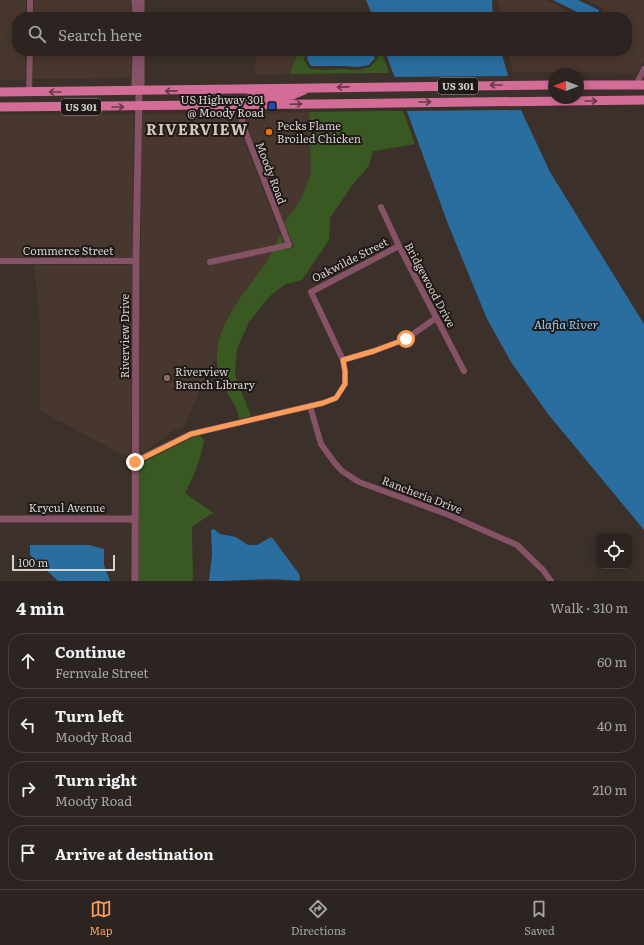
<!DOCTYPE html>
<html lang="en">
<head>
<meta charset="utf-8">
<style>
  body { margin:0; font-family:Literata,serif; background:#38302d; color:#f1f3f6 }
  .controls { position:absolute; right:12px; bottom:12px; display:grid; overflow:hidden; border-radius:8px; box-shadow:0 2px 10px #0003 }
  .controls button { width:36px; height:36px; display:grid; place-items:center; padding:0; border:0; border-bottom:1px solid #48413e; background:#2c2420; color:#f1f3f6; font:20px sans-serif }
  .compass { position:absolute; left:548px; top:68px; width:36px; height:36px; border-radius:50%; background:#2c2420; box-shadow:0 2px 10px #0003; rotate:270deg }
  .scale { position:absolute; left:12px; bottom:10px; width:103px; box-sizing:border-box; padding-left:4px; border:2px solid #d7d0cc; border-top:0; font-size:11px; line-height:14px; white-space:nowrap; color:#d7d0cc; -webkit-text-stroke:3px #1e1916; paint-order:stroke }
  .stop { position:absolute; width:12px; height:12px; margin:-9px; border:3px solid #fd9c56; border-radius:50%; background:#fff }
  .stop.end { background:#fd9c56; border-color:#fff; box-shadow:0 1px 4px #0008 }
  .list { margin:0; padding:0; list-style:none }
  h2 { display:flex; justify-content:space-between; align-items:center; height:52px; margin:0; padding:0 16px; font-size:17px }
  h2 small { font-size:13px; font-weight:400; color:#a6a4a5 }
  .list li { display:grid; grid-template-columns:26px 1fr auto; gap:12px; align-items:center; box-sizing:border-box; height:56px; margin:0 8px 8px; padding:0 8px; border:1px solid #48413e; border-radius:16px }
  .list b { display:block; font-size:15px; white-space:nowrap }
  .list p { margin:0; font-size:13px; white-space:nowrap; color:#a6a4a5 }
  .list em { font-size:13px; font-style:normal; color:#a6a4a5 }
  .icon { flex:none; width:22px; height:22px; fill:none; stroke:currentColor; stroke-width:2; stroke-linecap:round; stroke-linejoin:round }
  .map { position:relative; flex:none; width:644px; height:581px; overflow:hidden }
  .search { position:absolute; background:#2c2420; box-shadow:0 2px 10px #0003; left:12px; right:12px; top:12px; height:44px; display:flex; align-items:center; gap:10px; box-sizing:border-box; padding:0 14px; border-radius:16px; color:#a6a4a5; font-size:15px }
  .sheet { height:308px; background:#2c2420 }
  nav { display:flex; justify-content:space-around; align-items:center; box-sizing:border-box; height:56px; border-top:1px solid #48413e; background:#2c2420; font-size:11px; color:#a6a4a5 }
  nav a { display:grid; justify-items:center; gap:2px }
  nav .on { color:#fd9c56 }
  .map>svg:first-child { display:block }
  .built { fill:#48372e }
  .green { fill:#3a5821 }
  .water { fill:#2a6ea0 }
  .pier { fill:#3b302a }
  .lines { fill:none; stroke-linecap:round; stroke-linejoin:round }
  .minor { stroke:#855266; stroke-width:6 }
  .tertiary { stroke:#855266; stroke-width:7 }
  .primary { stroke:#d46c98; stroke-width:9 }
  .oneway { stroke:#673a4a }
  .route { stroke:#fd9c56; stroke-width:5 }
  .transit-dot { fill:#1a4fb4; stroke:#1e1916; stroke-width:1.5 }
  .food-dot { fill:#e8710a; stroke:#1e1916; stroke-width:1.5 }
  .education-dot { fill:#8d6e63; stroke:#1e1916; stroke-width:1.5 }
  .labels { text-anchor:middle; stroke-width:4; stroke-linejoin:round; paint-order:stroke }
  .shield { fill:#1e1916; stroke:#a09995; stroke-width:1 }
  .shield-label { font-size:10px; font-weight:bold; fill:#d7d0cc }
  .poi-label { font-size:11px; fill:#d7d0cc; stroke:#1e1916; text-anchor:start }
  .street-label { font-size:11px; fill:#d7d0cc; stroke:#1e1916 }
  .water-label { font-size:12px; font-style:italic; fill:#95c8f2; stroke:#1e1916 }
  .district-label { font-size:15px; font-weight:bold; letter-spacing:1px; fill:#d5c6bf; stroke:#1e1916 }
</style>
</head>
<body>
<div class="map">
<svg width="644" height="581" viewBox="0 0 644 581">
  <rect width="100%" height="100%" fill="#3b302a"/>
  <path class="built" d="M 0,0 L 26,0 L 26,17 L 17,17 L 17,51 L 25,51 L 25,80 L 0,80 Z
    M 34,0 L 131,0 L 131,17 L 34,17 Z
    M 497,0 L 546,0 L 580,17 L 501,17 Z
    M 586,0 L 644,0 L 644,61 L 637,73 L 513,72 L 509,51 L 627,51 L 627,17 L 603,17 L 602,8 Z
    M 34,51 L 132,51 L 131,78 L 33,79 Z
    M 256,51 L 298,51 L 290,74 L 255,75 Z
    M 309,112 L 311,173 L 301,199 L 284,223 L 252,140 L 246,122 L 247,113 Z
    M 239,113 L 239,124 L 245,142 L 280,234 L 275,247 L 265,264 L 243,293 L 226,320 L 216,351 L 217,354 L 183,428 L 172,431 L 144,453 L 139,455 L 142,114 Z
    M 134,114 L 132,258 L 0,258 L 0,115 Z
    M 34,265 L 132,265 L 131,459 L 40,411 L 40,324 Z"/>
  <path class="green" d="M 298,51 L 306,51 L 304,60 L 310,69 L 326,70 L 343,69 L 358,70 L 370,67 L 378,58 L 376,51 L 382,52 L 389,73 L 290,74 Z
    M 377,111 L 403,111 L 415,144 L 373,151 L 369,166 L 353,184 L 330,218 L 329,240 L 302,280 L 286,284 L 271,295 L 249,322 L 237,349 L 235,375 L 251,416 L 239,419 L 238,412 C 232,400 222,386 219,374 C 207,333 244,294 265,264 C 271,254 276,245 280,234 L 286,250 L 294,247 L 284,223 L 301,199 L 311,173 L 309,112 Z
    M 200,435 L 204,440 C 201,459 194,476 185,493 L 215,514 L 211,514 L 192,527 L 193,581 L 139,581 L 139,464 L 193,437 Z"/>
  <path class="water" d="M 366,0 L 492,0 L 493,17 L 373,17 Z
    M 553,0 L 578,0 L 599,10 L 599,17 L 587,17 Z
    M 309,51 L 369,51 L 372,52 L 375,58 L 369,65 L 358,67 L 343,66 L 311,66 L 307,59 Z
    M 385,51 L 501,51 L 513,93 L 550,172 L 644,324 L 644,530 L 548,414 L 511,362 L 487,319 L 448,224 Z
    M 214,529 L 220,534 L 236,537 L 248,545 L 257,545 L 271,537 L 274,540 L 299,574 L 300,578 L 299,581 C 269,577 239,581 209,581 L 212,555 L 211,530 Z
    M 30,545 L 90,545 L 104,549 L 104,565 L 110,581 L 58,581 L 30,555 Z"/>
  <path class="pier" d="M 510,76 L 514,92 L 523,110 L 405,111 L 392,77 Z"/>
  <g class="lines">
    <path class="minor" d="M 30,17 L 30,0
      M 636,85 L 644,69
      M 29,92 L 30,51
      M 381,207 L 399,246 L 464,371
      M 0,261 L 136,261
      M 210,262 L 289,245 L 242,123 L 243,106
      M 343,360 L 374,351 L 406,339 L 436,318
      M 310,406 L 321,444 L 334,462 L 342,471 L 359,482 L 449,515 L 517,545 L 543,570 L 551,581
      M 135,461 L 191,434 L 323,403 L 336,398 L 345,384 L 345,371 L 343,360 L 311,292 L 399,246"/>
    <path class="tertiary" d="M 135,0 L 136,17
      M 141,0 L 141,17
      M 136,51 L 135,84 L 139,91
      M 0,519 L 135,519
      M 135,581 L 136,261 L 139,91 L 141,84 L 141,51"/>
    <path class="primary" d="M 578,85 L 644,85
      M 0,92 C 185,91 369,86 554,85
      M 243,106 L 252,96 L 292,95 L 304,90
      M 0,107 C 215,106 429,102 644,100"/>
  </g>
  <defs><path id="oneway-shaft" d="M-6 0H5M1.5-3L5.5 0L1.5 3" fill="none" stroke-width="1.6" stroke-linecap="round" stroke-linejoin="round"/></defs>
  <g class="oneway">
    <use href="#oneway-shaft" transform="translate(496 85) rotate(180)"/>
    <use href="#oneway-shaft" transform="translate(343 87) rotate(179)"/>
    <use href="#oneway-shaft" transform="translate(171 91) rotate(179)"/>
    <use href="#oneway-shaft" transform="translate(55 92) rotate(180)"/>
    <use href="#oneway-shaft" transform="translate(591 101)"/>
    <use href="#oneway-shaft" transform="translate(425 102)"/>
    <use href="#oneway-shaft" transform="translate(296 104) rotate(-2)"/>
    <use href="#oneway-shaft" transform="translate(118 107)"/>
  </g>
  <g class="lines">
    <path class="route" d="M 135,462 L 191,434 L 323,403 L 336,398 L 345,384 L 345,371 L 343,360 L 374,351 L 406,339"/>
  </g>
  <rect class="transit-dot" x="268" y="102" width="8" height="8" rx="2"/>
  <circle class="food-dot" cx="269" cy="132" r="4"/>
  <circle class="education-dot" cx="167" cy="378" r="4"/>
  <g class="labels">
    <g class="shield">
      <rect x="438" y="78" width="40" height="16" rx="3"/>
      <rect x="61" y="99" width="40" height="16" rx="3"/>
    </g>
    <g class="shield-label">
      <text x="458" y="90">US 301</text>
      <text x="81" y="111">US 301</text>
    </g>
    <g class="poi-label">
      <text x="264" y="104" text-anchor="end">US Highway 301<tspan x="264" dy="13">@ Moody Road</tspan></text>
      <text x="277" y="130">Pecks Flame<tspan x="277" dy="13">Broiled Chicken</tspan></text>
      <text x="175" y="376">Riverview<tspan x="175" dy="13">Branch Library</tspan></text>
    </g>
    <g class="street-label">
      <text transform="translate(271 173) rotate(69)" y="4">Moody Road</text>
      <text x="68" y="255">Commerce Street</text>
      <text transform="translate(350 260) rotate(-27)" y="4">Oakwilde Street</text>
      <text transform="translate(430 285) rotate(62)" y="4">Bridgewood Drive</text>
      <text transform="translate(125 336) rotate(-90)" y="4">Riverview Drive</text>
      <text transform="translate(422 495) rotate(21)" y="4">Rancheria Drive</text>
      <text x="67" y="512">Krycul Avenue</text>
    </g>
    <g class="water-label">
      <text x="566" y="329">Alafia River</text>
    </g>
    <g class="district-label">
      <text x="197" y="135">RIVERVIEW</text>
    </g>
  </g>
</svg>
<div class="controls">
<button><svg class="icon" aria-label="locate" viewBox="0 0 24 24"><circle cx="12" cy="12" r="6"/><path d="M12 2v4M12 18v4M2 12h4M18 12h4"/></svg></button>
</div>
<svg class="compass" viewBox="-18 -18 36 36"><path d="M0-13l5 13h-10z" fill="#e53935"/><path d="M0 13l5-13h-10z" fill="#a6a4a5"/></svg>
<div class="scale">100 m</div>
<div class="stop" style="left:406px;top:339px"></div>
<div class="stop end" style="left:135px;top:462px"></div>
<div class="search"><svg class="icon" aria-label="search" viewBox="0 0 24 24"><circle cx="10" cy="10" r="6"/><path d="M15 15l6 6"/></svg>Search here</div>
</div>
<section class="sheet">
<h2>4 min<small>Walk · 310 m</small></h2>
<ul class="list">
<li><svg class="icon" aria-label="ahead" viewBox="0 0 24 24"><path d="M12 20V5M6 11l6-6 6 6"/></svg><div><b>Continue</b><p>Fernvale Street</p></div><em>60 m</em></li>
<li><svg class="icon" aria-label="left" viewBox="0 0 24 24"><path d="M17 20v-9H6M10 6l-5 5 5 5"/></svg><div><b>Turn left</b><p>Moody Road</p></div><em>40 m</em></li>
<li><svg class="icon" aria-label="right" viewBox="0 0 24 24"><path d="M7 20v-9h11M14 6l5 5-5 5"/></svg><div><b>Turn right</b><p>Moody Road</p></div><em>210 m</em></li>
<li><svg class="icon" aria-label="arrive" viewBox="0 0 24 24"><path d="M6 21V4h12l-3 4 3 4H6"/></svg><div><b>Arrive at destination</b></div></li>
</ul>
</section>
<nav>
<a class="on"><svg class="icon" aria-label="map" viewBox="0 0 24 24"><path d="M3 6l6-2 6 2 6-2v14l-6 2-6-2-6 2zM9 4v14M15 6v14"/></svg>Map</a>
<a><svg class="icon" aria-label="directions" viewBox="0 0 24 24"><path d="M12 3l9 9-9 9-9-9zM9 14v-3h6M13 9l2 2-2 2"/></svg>Directions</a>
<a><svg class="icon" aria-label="saved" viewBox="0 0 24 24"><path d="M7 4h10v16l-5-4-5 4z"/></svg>Saved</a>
</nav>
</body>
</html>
